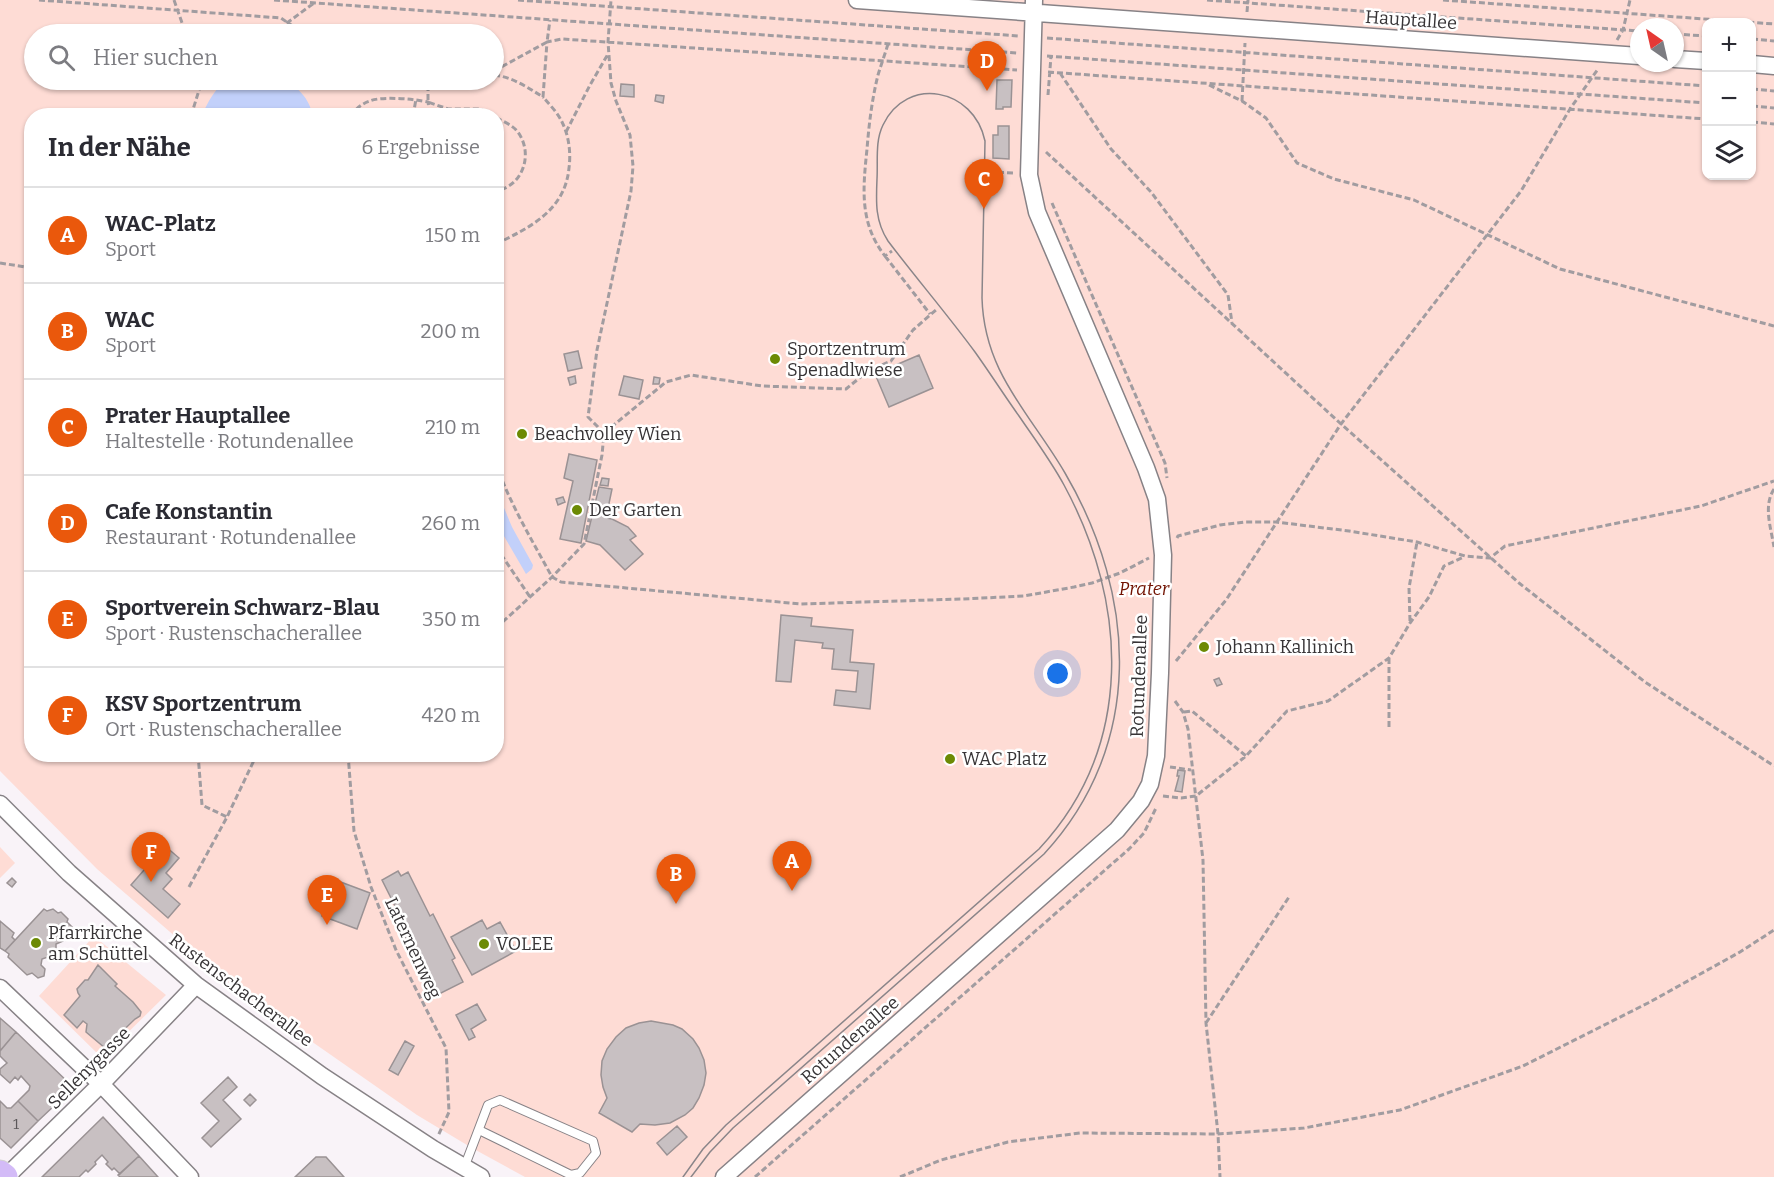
<!DOCTYPE html>
<html lang="de">
<head>
<meta charset="utf-8">
<style>
  body { margin:0; font-family:Bitter,serif; background:#f7f7f7; color:#2b2b33 }
  .controls { position:absolute; right:18px; top:18px; display:grid; overflow:hidden; border-radius:12px; box-shadow:0 2px 4px #0004 }
  .controls button { width:54px; height:54px; display:grid; place-items:center; padding:0; border:0; border-bottom:2px solid #e1e1e2; background:#fff; color:#2b2b33; font:30px sans-serif }
  .compass { position:absolute; left:1630px; top:18px; width:54px; height:54px; border-radius:50%; background:#fff; box-shadow:0 2px 4px #0004; rotate:326deg }
  .you { position:absolute; left:1058px; top:674px; width:21px; height:21px; margin:-15px; border:4px solid #fff; border-radius:50%; background:#1a73e8; box-shadow:0 0 0 9px #1a73e833 }
  .badge { display:grid; place-items:center; width:39px; height:39px; border-radius:50%; background:#ea580c; color:#fff; font-size:20px; font-weight:700 }
  .pin { position:absolute; translate:-50% -50px; filter:drop-shadow(0 2px 3px #0008) }
  .pin::after { content:''; position:absolute; top:32px; width:21px; height:18px; background:inherit; clip-path:polygon(0 0,100% 0,50% 100%) }
  .list { margin:0; padding:0; list-style:none }
  h2 { display:flex; justify-content:space-between; align-items:center; height:78px; margin:0; padding:0 24px; font-size:26px }
  h2 small { font-size:20px; font-weight:400; color:#7c7c81 }
  .list li { display:grid; grid-template-columns:39px 1fr auto; gap:18px; align-items:center; box-sizing:border-box; height:96px; padding:0 24px; border-top:2px solid #e1e1e2 }
  .list b { display:block; font-size:22px; white-space:nowrap }
  .list p { margin:0; font-size:20px; white-space:nowrap; color:#7c7c81 }
  .list em { font-size:20px; font-style:normal; color:#7c7c81 }
  .icon { flex:none; width:33px; height:33px; fill:none; stroke:currentColor; stroke-width:2; stroke-linecap:round; stroke-linejoin:round }
  .map { position:relative; flex:none; width:1774px; height:1177px; overflow:hidden }
  .search { position:absolute; background:#fff; box-shadow:0 2px 4px #0004; left:24px; top:24px; width:480px; height:66px; display:flex; align-items:center; gap:15px; box-sizing:border-box; padding:0 21px; border-radius:33px; color:#7c7c81; font-size:22px }
  .panel { position:absolute; background:#fff; box-shadow:0 2px 4px #0004; left:24px; top:108px; width:480px; height:654px; border-radius:24px }
  .map>svg:first-child { display:block }
  .green { fill:#fedcd5; fill-rule:evenodd }
  .water { fill:#c2d0fa }
  .building { fill:#c8c0c2; stroke:#9a9294; stroke-width:1.5 }
  .lines { fill:none; stroke-linecap:round; stroke-linejoin:round }
  .lane-casing { stroke:#878286; stroke-width:10 }
  .street-casing { stroke:#878286; stroke-width:19 }
  .primary-casing { stroke:#d3d2d3; stroke-width:29 }
  .path { stroke:#a19ca0; stroke-width:3; stroke-dasharray:6 3; stroke-linecap:butt }
  .lane { stroke:#fff; stroke-width:8 }
  .street { stroke:#fff; stroke-width:16 }
  .primary { stroke:#d3bbf7; stroke-width:27 }
  .tram { stroke:#8a8589; stroke-width:1.5 }
  .poi-dot { fill:#6c8a04; stroke:#fff; stroke-width:2 }
  .labels { text-anchor:middle; stroke-width:5; stroke-linejoin:round; paint-order:stroke }
  .number-label { font-size:15px; fill:#5b5759 }
  .street-label { font-size:18px; fill:#373436; stroke:#fff }
  .poi-label { font-size:18px; fill:#373436; stroke:#fff; text-anchor:start }
  .park-label { font-size:18px; font-style:italic; fill:#711201; stroke:#fff }
</style>
</head>
<body>
<div class="map">
<svg width="1774" height="1177" viewBox="0 0 1774 1177">
  <rect width="100%" height="100%" fill="#f9f3f8"/>
  <path class="green" d="M 0,0 L 1774,0 L 1774,1177 L 525,1177 L 472,1148 L 417,1115 L 235,988 L 97,869 L 0,771 ZM 1706,22 L 1752,22 L 1752,176 L 1706,176 ZM 1639,27 L 1675,27 L 1675,63 L 1639,63 ZM 34,34 L 494,34 L 494,80 L 34,80 ZM 32,116 L 496,116 L 496,754 L 32,754 Z
    M 0,847 L 15,863 L 0,878 Z
    M 94,936 L 166,995 L 102,1058 L 39,996 Z"/>
  <path class="water" d="M 227,80 C 244,79 263,77 279,80 C 295,82 311,100 312,115 L 202,115 C 208,102 215,88 227,80 Z
    M 497,491 L 512,527 L 533,565 L 532,569 L 526,574 L 497,524 Z"/>
  <path class="building" d="M 997,80 L 1012,80 L 1011,107 L 1003,107 L 1003,109 L 996,109 Z
    M 621,84 L 634,85 L 634,97 L 620,96 Z
    M 656,95 L 664,96 L 663,103 L 655,101 Z
    M 998,126 L 1009,126 L 1009,159 L 993,158 L 993,135 L 998,135 Z
    M 578,351 L 582,368 L 568,371 L 564,354 Z
    M 919,355 L 933,388 L 889,407 L 875,374 Z
    M 575,376 L 576,383 L 570,385 L 568,378 Z
    M 624,376 L 643,380 L 639,399 L 619,395 Z
    M 654,377 L 660,378 L 659,384 L 653,384 Z
    M 569,454 L 597,460 L 581,543 L 560,539 L 573,481 L 564,478 Z
    M 602,478 L 609,479 L 608,486 L 600,485 Z
    M 599,487 L 612,489 L 606,518 L 612,519 L 628,527 L 636,536 L 630,540 L 643,554 L 625,570 L 600,545 L 586,541 Z
    M 563,497 L 565,502 L 558,505 L 556,499 Z
    M 781,615 L 812,618 L 811,626 L 853,630 L 850,662 L 874,664 L 870,709 L 834,705 L 836,690 L 856,692 L 858,671 L 832,669 L 834,649 L 822,648 L 823,643 L 795,640 L 791,682 L 776,681 Z
    M 1219,678 L 1222,684 L 1217,686 L 1214,680 Z
    M 1178,770 L 1185,771 L 1182,792 L 1175,791 L 1179,776 L 1177,776 Z
    M 165,846 L 179,858 L 166,873 L 172,879 L 163,889 L 180,904 L 168,918 L 131,885 Z
    M 398,871 L 401,876 L 408,872 L 430,916 L 433,914 L 455,958 L 452,960 L 463,982 L 439,994 L 428,973 L 424,974 L 401,928 L 405,926 L 382,880 Z
    M 12,878 L 16,882 L 12,887 L 7,883 Z
    M 330,878 L 370,893 L 357,929 L 322,916 Z
    M 44,909 L 47,911 L 53,909 L 58,913 L 61,912 L 68,919 L 67,922 L 72,927 L 70,933 L 63,936 L 63,941 L 56,944 L 56,949 L 49,952 L 48,957 L 42,959 L 41,965 L 45,969 L 44,976 L 38,978 L 32,973 L 27,975 L 8,957 L 9,954 L 5,951 Z
    M 482,920 L 487,929 L 500,922 L 516,951 L 472,975 L 451,937 Z
    M 0,921 L 14,933 L 12,937 L 15,940 L 5,951 L 0,948 Z
    M 98,965 L 117,984 L 115,986 L 133,1002 L 141,1012 L 140,1016 L 135,1019 L 105,1048 L 86,1032 L 87,1024 L 83,1021 L 77,1028 L 64,1015 L 80,996 L 78,993 L 77,989 L 85,980 L 88,980 Z
    M 477,1004 L 486,1020 L 471,1029 L 475,1037 L 469,1040 L 456,1015 Z
    M 0,1018 L 16,1032 L 0,1051 Z
    M 651,1021 L 673,1025 L 682,1029 L 693,1039 L 699,1048 L 704,1060 L 706,1073 L 704,1085 L 699,1098 L 693,1108 L 685,1115 L 670,1123 L 655,1125 L 640,1124 L 632,1132 L 599,1113 L 607,1098 L 603,1087 L 601,1075 L 602,1061 L 607,1049 L 616,1037 L 626,1028 L 639,1023 Z
    M 16,1032 L 72,1086 L 72,1089 L 38,1121 L 18,1101 L 29,1090 L 30,1086 L 21,1076 L 18,1080 L 15,1077 L 10,1083 L 0,1074 L 0,1069 L 7,1063 L 0,1056 L 0,1051 Z
    M 405,1041 L 414,1046 L 398,1075 L 389,1070 Z
    M 228,1077 L 237,1087 L 223,1100 L 241,1119 L 211,1147 L 202,1138 L 219,1121 L 201,1103 Z
    M 250,1094 L 256,1100 L 250,1106 L 244,1100 Z
    M 0,1101 L 7,1108 L 11,1108 L 18,1101 L 38,1121 L 11,1148 L 0,1138 Z
    M 103,1117 L 139,1156 L 120,1174 L 114,1168 L 112,1170 L 106,1164 L 108,1162 L 102,1155 L 95,1162 L 96,1164 L 88,1172 L 86,1170 L 79,1177 L 42,1177 Z
    M 677,1126 L 687,1137 L 667,1155 L 657,1143 Z
    M 139,1156 L 158,1177 L 120,1177 L 118,1175 Z
    M 316,1157 L 326,1157 L 344,1177 L 295,1177 Z"/>
  <g class="lines">
    <g class="lane-casing">
      <path id="lane" d="M 464,1168 C 472,1147 480,1126 488,1105 L 500,1100 L 593,1141 L 596,1153 L 580,1173 L 571,1175 L 479,1130"/>
    </g>
    <g class="street-casing">
      <path id="street" d="M 857,0 L 1639,56
        M 1675,59 L 1706,61
        M 1752,64 L 1774,66
        M 0,804 L 69,873 L 196,985 L 322,1076 L 433,1149 L 481,1177
        M 0,988 L 101,1084 L 190,1177
        M 6,1177 L 101,1084 L 196,985
        M 724,1177 L 1117,830 L 1141,801 L 1150,784 L 1156,756 L 1160,673 L 1163,555 L 1157,499 L 1146,468 L 1037,212 L 1029,175 L 1034,0"/>
    </g>
    <g class="primary-casing">
      <path id="primary" d="M 0,1174 L 4,1177"/>
    </g>
    <path class="path" d="M 39,0 L 281,18 L 304,34
      M 174,0 L 186,34
      M 274,0 L 1017,53
      M 518,0 L 1019,36
      M 1207,0 L 1639,31
      M 1443,0 L 1774,24
      M 1247,12 L 1248,0
      M 272,34 L 314,3
      M 1675,34 L 1706,36
      M 1047,38 L 1706,86
      M 1752,39 L 1774,41
      M 1617,40 L 1623,30 L 1630,0
      M 888,44 C 885,54 881,65 878,75 C 872,99 869,124 867,149 C 863,188 859,223 885,256 L 892,251
      M 1047,56 L 1706,103
      M 494,71 L 547,42 L 550,20
      M 1048,72 L 1706,119
      M 1060,73 L 1111,149 L 1151,192 L 1228,295 L 1232,323
      M 494,75 C 512,77 527,87 543,97 L 547,42 L 562,39 L 1017,70
      M 385,80 C 415,83 434,87 464,80
      M 428,85 L 428,102 L 448,109 L 480,109 L 493,116
      M 1209,85 L 1242,101 L 1266,118 L 1297,163 L 1334,179 L 1414,200 L 1560,269 L 1774,326
      M 200,87 L 210,80
      M 1752,89 L 1774,91
      M 1048,95 L 1051,56
      M 1242,101 L 1245,43
      M 1752,106 L 1774,108
      M 191,116 L 200,87 L 198,80
      M 350,116 C 356,109 361,104 370,101 C 381,96 415,99 428,102 L 430,116
      M 413,116 L 416,99
      M 496,118 C 503,121 512,125 517,131 C 534,152 524,186 496,191
      M 1752,122 L 1774,124
      M 566,132 L 590,85 L 608,54
      M 1046,152 L 1341,424 L 1519,583 L 1645,682 L 1774,766
      M 989,172 L 1014,173
      M 1052,203 L 1165,463 L 1167,478
      M 496,244 C 531,227 565,210 569,168 C 571,153 569,136 562,122 C 558,113 549,104 543,97
      M 885,256 L 930,314
      M 0,263 L 32,268
      M 604,433 L 666,382 L 691,375 L 762,386 L 846,389 L 868,371 L 891,361 L 913,330 L 937,309
      M 496,464 C 510,504 532,540 552,577 L 561,582 L 801,604 L 962,599 L 1024,596 L 1074,587 L 1092,583 L 1120,573 L 1149,558
      M 1774,489 C 1763,506 1771,528 1774,547
      M 1177,538 L 1178,536 L 1220,525 L 1245,522 L 1276,522 L 1349,531 L 1417,542 L 1465,556 L 1490,558 L 1505,546 L 1701,506 L 1774,481
      M 496,547 L 530,597
      M 1410,621 L 1409,588 L 1417,542
      M 496,628 L 552,577 L 584,544 L 602,455 L 604,433 L 588,417 L 597,350 L 631,191 L 633,166 L 630,135 L 616,101 L 611,83 L 608,42 L 611,0
      M 1389,658 L 1389,730
      M 1176,661 L 1226,600 L 1341,424 L 1521,191 L 1570,109 L 1598,69
      M 1175,701 L 1183,712 L 1188,729 L 1203,860 L 1206,1023 L 1218,1134 L 1220,1177
      M 1184,712 L 1192,711 L 1246,756
      M 198,754 L 202,805 L 227,817
      M 348,754 L 354,831 L 371,887 L 396,950 L 446,1048 L 449,1112 L 438,1136
      M 1170,767 L 1191,770
      M 1163,796 L 1181,798 L 1196,796 L 1246,756 L 1287,711 L 1328,701 L 1389,658 L 1410,623 L 1429,597 L 1444,566 L 1464,557
      M 189,887 L 227,817 L 257,754
      M 1206,1023 L 1289,897
      M 755,1177 L 1129,849 L 1144,833 L 1156,808
      M 900,1177 L 941,1160 L 1008,1142 L 1080,1133 L 1218,1134 L 1304,1128 L 1400,1110 L 1523,1066 L 1648,1003 L 1740,952 L 1774,930"/>
    <use href="#lane" class="lane"/>
    <use href="#street" class="street"/>
    <use href="#primary" class="primary"/>
    <path class="tram" d="M 683,1177 L 703,1149 L 726,1125 L 1039,849 C 1135,746 1128,603 1064,485 C 1051,461 1034,438 1019,416 C 1004,395 990,373 975,352 C 947,314 916,278 888,241 C 875,221 876,202 877,179 C 878,161 875,141 883,125 C 907,75 974,88 985,141 L 982,298 C 984,373 1030,413 1065,473 C 1137,596 1145,745 1044,854 L 733,1128 L 710,1152 L 691,1177"/>
  </g>
  <g class="poi-dot">
    <circle cx="775" cy="359" r="6"/>
    <circle cx="522" cy="434" r="6"/>
    <circle cx="577" cy="510" r="6"/>
    <circle cx="1204" cy="647" r="6"/>
    <circle cx="950" cy="759" r="6"/>
    <circle cx="36" cy="943" r="6"/>
    <circle cx="484" cy="944" r="6"/>
  </g>
  <g class="labels">
    <g class="number-label">
      <text x="16" y="1129">1</text>
    </g>
    <g class="street-label">
      <text transform="translate(1411 20) rotate(4)" y="6">Hauptallee</text>
      <text transform="translate(1139 676) rotate(-88)" y="6">Rotundenallee</text>
      <text transform="translate(413 948) rotate(65)" y="6">Laternenweg</text>
      <text transform="translate(241 990) rotate(37)" y="6">Rustenschacherallee</text>
      <text transform="translate(850 1040) rotate(-41)" y="6">Rotundenallee</text>
      <text transform="translate(89 1068) rotate(-45)" y="6">Sellenygasse</text>
    </g>
    <g class="poi-label">
      <text x="787" y="355">Sportzentrum<tspan x="787" dy="21">Spenadlwiese</tspan></text>
      <text x="534" y="440">Beachvolley Wien</text>
      <text x="589" y="516">Der Garten</text>
      <text x="1216" y="653">Johann Kallinich</text>
      <text x="962" y="765">WAC Platz</text>
      <text x="48" y="939">Pfarrkirche<tspan x="48" dy="21">am Schüttel</tspan></text>
      <text x="496" y="950">VOLEE</text>
    </g>
    <g class="park-label">
      <text x="1144" y="595">Prater</text>
    </g>
  </g>
</svg>
<div class="controls">
<button>+</button>
<button>−</button>
<button><svg class="icon" aria-label="layers" viewBox="0 0 24 24"><path d="M12 4l9 5-9 5-9-5zM3 14l9 5 9-5"/></svg></button>
</div>
<svg class="compass" viewBox="-18 -18 36 36"><path d="M0-13l5 13h-10z" fill="#e53935"/><path d="M0 13l5-13h-10z" fill="#7c7c81"/></svg>
<div class="you"></div>
<div class="pin badge" style="left:792px;top:891px">A</div>
<div class="pin badge" style="left:676px;top:904px">B</div>
<div class="pin badge" style="left:984px;top:209px">C</div>
<div class="pin badge" style="left:987px;top:91px">D</div>
<div class="pin badge" style="left:327px;top:925px">E</div>
<div class="pin badge" style="left:151px;top:882px">F</div>
<div class="search"><svg class="icon" aria-label="search" viewBox="0 0 24 24"><circle cx="10" cy="10" r="6"/><path d="M15 15l6 6"/></svg>Hier suchen</div>
<section class="panel">
<h2>In der Nähe<small>6 Ergebnisse</small></h2>
<ul class="list">
<li><span class="badge">A</span><div><b>WAC-Platz</b><p>Sport</p></div><em>150 m</em></li>
<li><span class="badge">B</span><div><b>WAC</b><p>Sport</p></div><em>200 m</em></li>
<li><span class="badge">C</span><div><b>Prater Hauptallee</b><p>Haltestelle · Rotundenallee</p></div><em>210 m</em></li>
<li><span class="badge">D</span><div><b>Cafe Konstantin</b><p>Restaurant · Rotundenallee</p></div><em>260 m</em></li>
<li><span class="badge">E</span><div><b>Sportverein Schwarz-Blau</b><p>Sport · Rustenschacherallee</p></div><em>350 m</em></li>
<li><span class="badge">F</span><div><b>KSV Sportzentrum</b><p>Ort · Rustenschacherallee</p></div><em>420 m</em></li>
</ul>
</section>
</div>
</body>
</html>
